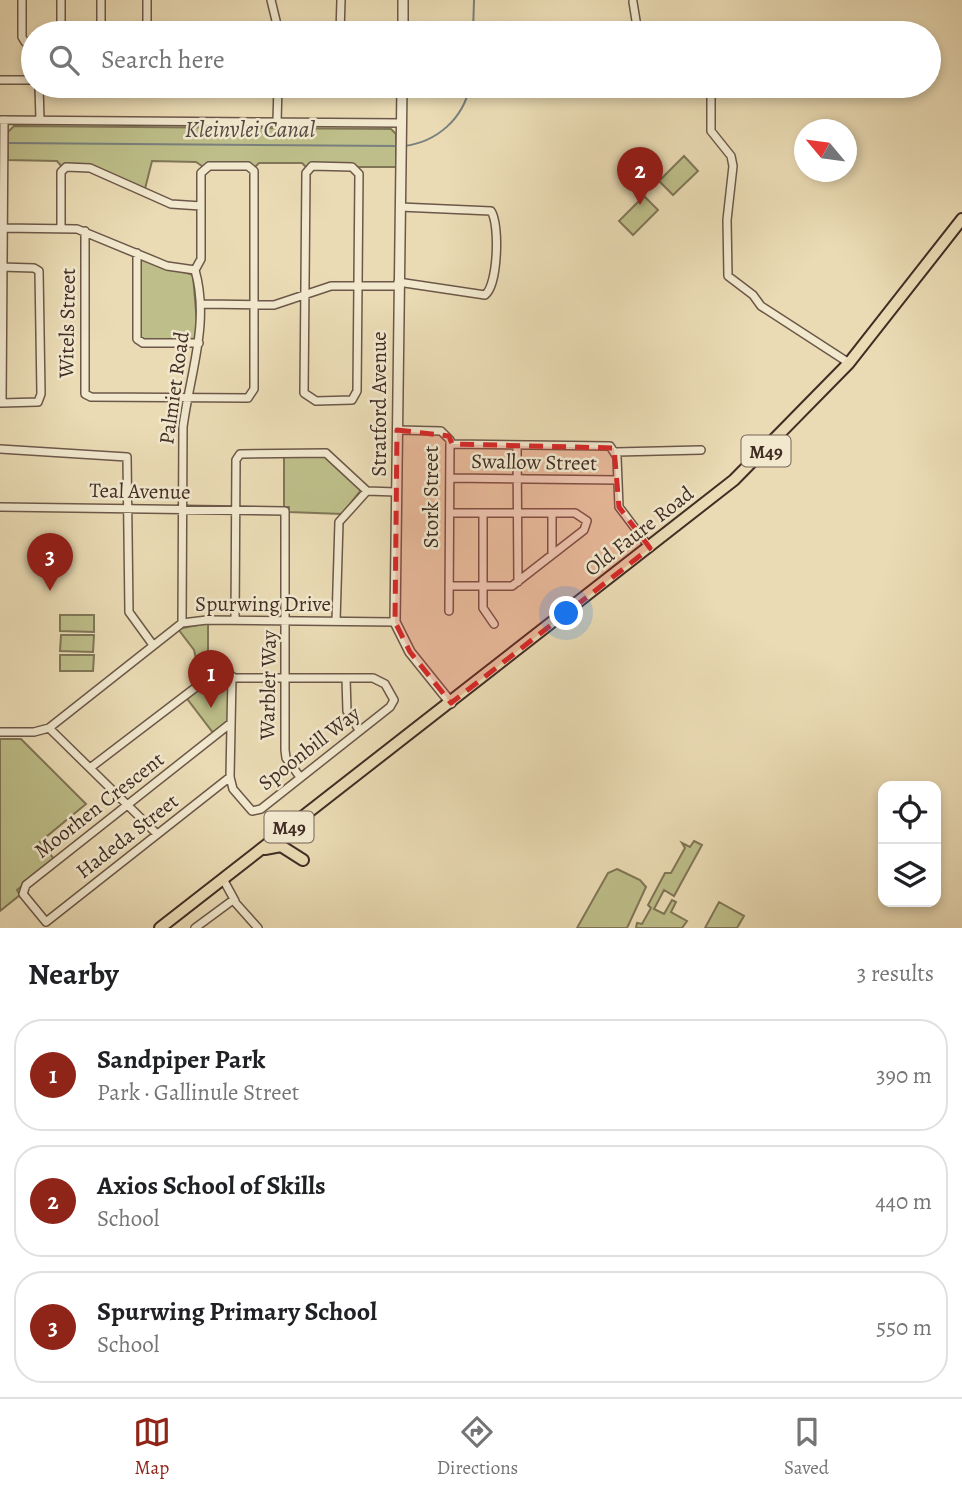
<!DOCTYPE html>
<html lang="en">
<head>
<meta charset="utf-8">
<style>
  body { margin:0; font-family:Alegreya,serif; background:#f6f6f6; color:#202124 }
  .controls { position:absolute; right:21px; bottom:21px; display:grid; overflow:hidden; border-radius:14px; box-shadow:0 4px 10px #0003 }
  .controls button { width:63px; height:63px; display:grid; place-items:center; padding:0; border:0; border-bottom:2px solid #e0e0e0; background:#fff; color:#202124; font:35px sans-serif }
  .compass { position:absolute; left:794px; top:119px; width:63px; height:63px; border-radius:50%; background:#fff; box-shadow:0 4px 10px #0003; rotate:299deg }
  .you { position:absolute; left:567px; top:614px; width:24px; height:24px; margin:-18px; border:5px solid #fff; border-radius:50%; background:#1a73e8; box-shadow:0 0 0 10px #1a73e833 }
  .badge { display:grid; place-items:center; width:46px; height:46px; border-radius:50%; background:#8f2418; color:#fff; font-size:23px; font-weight:700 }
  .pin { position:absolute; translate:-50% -58px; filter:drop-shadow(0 2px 4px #0008) }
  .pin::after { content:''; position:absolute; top:37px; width:24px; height:21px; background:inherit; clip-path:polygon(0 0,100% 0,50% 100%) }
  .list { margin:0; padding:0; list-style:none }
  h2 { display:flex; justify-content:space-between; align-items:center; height:91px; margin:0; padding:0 28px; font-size:30px }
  h2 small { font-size:23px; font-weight:400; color:#757577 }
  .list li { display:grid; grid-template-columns:46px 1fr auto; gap:21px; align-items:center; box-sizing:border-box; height:112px; margin:0 14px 14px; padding:0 14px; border:2px solid #e0e0e0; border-radius:28px }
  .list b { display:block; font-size:26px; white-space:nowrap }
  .list p { margin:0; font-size:23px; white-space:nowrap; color:#757577 }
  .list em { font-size:23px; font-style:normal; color:#757577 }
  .icon { flex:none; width:38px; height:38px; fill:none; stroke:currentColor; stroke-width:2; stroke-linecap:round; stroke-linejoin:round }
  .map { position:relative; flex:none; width:962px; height:928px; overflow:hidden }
  .search { position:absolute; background:#fff; box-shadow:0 4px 10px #0003; left:21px; right:21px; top:21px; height:77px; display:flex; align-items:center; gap:18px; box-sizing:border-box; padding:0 24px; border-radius:38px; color:#757577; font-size:26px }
  .sheet { height:469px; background:#fff }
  nav { display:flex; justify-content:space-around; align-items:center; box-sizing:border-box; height:98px; border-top:2px solid #e0e0e0; background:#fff; font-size:19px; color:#757577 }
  nav a { display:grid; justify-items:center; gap:4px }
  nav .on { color:#8f2418 }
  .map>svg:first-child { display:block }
  .green { fill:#bdbe89; stroke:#807657; stroke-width:2 }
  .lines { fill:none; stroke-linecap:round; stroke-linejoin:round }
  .stream { stroke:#79807e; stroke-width:2 }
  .minor-casing { stroke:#6c5849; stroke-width:10 }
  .tertiary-casing { stroke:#6c5849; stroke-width:12 }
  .primary-casing { stroke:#422d25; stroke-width:14 }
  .minor { stroke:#f1e8ce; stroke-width:7 }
  .tertiary { stroke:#f1e8ce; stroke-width:9 }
  .primary { stroke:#eadbb4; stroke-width:10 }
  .marked { fill:#d62828; fill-opacity:0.2; stroke:#d62828; stroke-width:5; stroke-dasharray:14 9; stroke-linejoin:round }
  .labels { text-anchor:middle; stroke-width:5; stroke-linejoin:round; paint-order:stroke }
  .shield { fill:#f1e8ce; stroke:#766558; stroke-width:2 }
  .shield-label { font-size:19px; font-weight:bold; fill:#422d25 }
  .street-label { font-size:21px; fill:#422d25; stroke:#f1e8ce }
  .water-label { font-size:23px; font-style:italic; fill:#544943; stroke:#f1e8ce }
</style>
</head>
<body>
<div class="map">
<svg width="962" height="928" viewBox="0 0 962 928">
  <rect width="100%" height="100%" fill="#eadbb4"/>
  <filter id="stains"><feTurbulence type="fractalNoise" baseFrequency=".00286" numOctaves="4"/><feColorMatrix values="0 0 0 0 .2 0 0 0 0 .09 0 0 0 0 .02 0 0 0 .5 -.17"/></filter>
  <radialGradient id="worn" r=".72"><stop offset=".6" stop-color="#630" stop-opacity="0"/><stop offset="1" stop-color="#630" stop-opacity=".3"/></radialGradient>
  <path class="green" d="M 14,126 L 391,129 L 396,134 L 396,167 L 306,167 L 302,163 L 259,163 L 255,167 L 202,166 L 196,162 L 152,161 L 145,189 L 88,165 L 62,167 L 57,161 L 8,160 L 8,132 Z
    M 684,156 L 698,171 L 673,195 L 659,181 Z
    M 644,196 L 658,210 L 633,235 L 619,221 Z
    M 144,259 L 193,275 L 198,336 L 194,341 L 144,341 L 139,337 L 140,261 Z
    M 284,456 L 324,456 L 361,490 L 342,514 L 289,512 L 289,507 L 284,507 Z
    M 60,615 L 94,615 L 94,632 L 60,631 Z
    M 208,623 L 208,676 L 201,679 L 194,650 L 178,629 Z
    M 61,635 L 94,635 L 93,652 L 60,651 Z
    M 60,655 L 94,655 L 93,671 L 60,671 Z
    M 211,680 L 229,682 L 229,722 L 214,734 L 185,696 Z
    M 0,739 L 21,739 L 86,804 L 40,842 L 55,860 L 17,890 L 20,895 L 0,911 Z
    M 694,841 L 702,845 L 674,896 L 664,890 L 654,909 L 664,914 L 672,900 L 676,902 L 671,912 L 687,921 L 682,928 L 636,928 L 637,923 L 642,924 L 651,908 L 648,905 L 665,873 L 671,873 L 685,848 L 682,843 L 690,847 Z
    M 617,869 L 640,880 L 646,887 L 627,928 L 577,928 L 608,873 Z
    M 719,902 L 744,916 L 737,928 L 705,928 Z"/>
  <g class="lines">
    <path class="stream" d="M 473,33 L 474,0
      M 8,143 L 398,146
      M 404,146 C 437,142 463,119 470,86"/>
    <g class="minor-casing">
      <path id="minor" d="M 22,0 L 22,37 L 25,42 L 33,44
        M 271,0 L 279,33
        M 633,2 L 638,33
        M 61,33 L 61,0
        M 101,33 L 101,0
        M 147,33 L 147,0
        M 340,33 L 341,0
        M 0,80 L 33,80
        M 39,86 L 40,120
        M 711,86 L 711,131 L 731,156 L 733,166 L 727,220 L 728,276 L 753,295 L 761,306 L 849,363
        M 0,120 L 402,123
        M 277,122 L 278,86
        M 312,166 L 352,167 L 359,174 L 357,391 L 352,400 L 316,401 L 304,393 L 306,173 Z
        M 0,228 L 77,229 L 167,266 L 195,270
        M 61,228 L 61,172 L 66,167 L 90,168 L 171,204 L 201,206
        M 85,231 L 85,394 L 91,397 L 248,398 L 254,389 L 254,171 L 248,166 L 209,166 L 201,173 L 201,259 L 195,270 C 210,323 190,373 183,427 L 182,623
        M 137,253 L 137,339 L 143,343 L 199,343
        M 0,267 L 34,268 L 39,271 L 41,394 L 38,402 L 1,403
        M 398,282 L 485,295 C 498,285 500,224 491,211 L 400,207
        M 203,304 L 274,305 L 331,286 L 398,286
        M 2,403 L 4,120
        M 397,430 L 441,431 L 450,440 L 449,611
        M 451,444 L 610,446 L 617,457 L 619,507 L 650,548
        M 517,445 L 518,582
        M 0,449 L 127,457 L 129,612 L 153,645
        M 616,452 L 701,450
        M 451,478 L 617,480
        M 0,507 L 285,511 L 285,750 L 286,758 L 300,777
        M 483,513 L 483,608 L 494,624
        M 552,513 L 552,554
        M 449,586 L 512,586 L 584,530 L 587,521 L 575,513 L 450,513
        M 235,620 L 236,460 L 240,454 L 326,453 L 367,491
        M 336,621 L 339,522 L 367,491 L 396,492
        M 346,678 L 347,711 L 359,730
        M 49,728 L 157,834
        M 0,732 L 34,732 L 49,728 L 182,623 L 207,620 L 395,622
        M 90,768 L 208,678 L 373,678 L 385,684 L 394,700 L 390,707 L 261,809 L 252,811 L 233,789 L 230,777 L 232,676
        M 230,777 L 46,922 L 23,894 L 26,885 L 231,723
        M 223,879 L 235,901
        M 195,928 L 233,900 L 258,928"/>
    </g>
    <g class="tertiary-casing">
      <path id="tertiary" d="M 403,33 L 403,0
        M 402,86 L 395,622 L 410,652 L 451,703"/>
    </g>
    <g class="primary-casing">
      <path id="primary" d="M 265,849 L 281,846 L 303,860
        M 160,928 L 734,480 L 849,363 L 962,219"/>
    </g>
    <use href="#minor" class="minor"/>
    <use href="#tertiary" class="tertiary"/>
    <use href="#primary" class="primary"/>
  </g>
  <path class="marked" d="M 397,430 L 449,436 L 452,444 L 614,448 L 619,507 L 650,548 L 451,703 L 410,652 L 395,622 Z"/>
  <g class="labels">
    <g class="shield">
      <rect x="741.5" y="435.5" width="49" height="31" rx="5"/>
      <rect x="264.5" y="811.5" width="49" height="31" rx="5"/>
    </g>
    <g class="shield-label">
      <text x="766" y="458">M49</text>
      <text x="289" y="834">M49</text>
    </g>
    <g class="street-label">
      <text transform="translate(67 323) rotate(-89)" y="7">Witels Street</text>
      <text transform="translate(174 388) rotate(-82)" y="7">Palmiet Road</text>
      <text transform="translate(379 404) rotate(-90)" y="7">Stratford Avenue</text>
      <text transform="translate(534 462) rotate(1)" y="7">Swallow Street</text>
      <text transform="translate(140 491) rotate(1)" y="7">Teal Avenue</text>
      <text transform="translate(431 497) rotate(-90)" y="7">Stork Street</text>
      <text transform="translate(639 531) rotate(-38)" y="7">Old Faure Road</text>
      <text x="263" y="611">Spurwing Drive</text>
      <text transform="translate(268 685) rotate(-89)" y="7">Warbler Way</text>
      <text transform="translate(309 748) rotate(-38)" y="7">Spoonbill Way</text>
      <text transform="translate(99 805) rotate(-38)" y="7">Moorhen Crescent</text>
      <text transform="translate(127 836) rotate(-38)" y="7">Hadeda Street</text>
    </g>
    <g class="water-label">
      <text x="250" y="137">Kleinvlei Canal</text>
    </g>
  </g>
  <rect width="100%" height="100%" filter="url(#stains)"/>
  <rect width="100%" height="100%" fill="url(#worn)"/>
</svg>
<div class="controls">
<button><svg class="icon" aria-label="locate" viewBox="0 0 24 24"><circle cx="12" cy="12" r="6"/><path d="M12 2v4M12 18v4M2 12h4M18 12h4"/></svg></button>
<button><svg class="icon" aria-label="layers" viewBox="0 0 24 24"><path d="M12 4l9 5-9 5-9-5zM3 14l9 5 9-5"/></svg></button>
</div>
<svg class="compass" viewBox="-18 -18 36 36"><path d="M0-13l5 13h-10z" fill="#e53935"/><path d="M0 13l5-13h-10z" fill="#757577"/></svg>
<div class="you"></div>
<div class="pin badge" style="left:211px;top:708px">1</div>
<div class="pin badge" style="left:640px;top:205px">2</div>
<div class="pin badge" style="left:50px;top:591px">3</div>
<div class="search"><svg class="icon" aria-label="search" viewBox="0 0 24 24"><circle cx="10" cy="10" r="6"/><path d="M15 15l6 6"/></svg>Search here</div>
</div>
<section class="sheet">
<h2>Nearby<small>3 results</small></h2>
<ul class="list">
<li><span class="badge">1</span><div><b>Sandpiper Park</b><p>Park · Gallinule Street</p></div><em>390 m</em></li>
<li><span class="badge">2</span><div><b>Axios School of Skills</b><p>School</p></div><em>440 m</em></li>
<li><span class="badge">3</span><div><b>Spurwing Primary School</b><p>School</p></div><em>550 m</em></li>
</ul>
</section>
<nav>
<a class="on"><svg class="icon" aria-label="map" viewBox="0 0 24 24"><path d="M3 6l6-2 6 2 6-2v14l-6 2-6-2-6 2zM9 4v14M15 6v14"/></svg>Map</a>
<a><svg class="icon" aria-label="directions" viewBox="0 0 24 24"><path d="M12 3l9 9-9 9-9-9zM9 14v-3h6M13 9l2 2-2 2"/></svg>Directions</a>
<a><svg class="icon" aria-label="saved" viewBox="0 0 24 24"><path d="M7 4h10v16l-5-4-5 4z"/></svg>Saved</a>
</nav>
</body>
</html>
